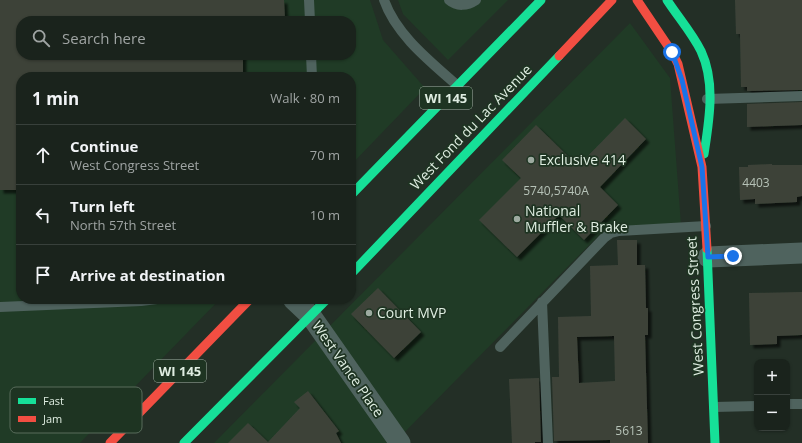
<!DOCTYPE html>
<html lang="en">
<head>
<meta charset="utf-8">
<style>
  body { margin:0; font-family:"Open Sans",sans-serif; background:#232b25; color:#f1f3f6 }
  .controls { position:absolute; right:12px; bottom:12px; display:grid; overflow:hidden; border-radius:8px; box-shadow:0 1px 3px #0004 }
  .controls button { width:36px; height:36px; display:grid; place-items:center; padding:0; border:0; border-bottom:1px solid #38403b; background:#1a231c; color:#f1f3f6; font:20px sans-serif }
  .stop { position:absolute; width:12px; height:12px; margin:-9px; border:3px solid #1a73e8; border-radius:50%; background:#fff }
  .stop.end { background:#1a73e8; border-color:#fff; box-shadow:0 1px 4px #0008 }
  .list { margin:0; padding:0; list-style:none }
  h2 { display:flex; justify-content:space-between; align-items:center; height:52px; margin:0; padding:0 16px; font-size:17px }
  h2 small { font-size:13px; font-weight:400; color:#9fa4a3 }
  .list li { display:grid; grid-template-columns:26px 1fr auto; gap:12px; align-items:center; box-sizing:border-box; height:60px; padding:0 16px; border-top:1px solid #38403b }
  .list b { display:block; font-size:15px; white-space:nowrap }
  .list p { margin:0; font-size:13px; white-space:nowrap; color:#9fa4a3 }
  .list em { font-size:13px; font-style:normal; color:#9fa4a3 }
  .icon { flex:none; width:22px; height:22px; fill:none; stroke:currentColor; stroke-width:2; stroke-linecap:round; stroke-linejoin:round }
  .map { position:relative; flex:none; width:802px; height:443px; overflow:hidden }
  .search { position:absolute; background:#1a231c; box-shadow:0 1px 3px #0004; left:16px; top:16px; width:340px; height:44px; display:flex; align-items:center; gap:10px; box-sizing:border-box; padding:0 14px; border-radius:16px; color:#9fa4a3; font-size:15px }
  .panel { position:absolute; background:#1a231c; box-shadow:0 1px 3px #0004; left:16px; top:72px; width:340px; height:232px; border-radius:16px }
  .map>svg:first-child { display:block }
  .built { fill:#203b26; fill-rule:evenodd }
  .building { fill:#3d4339; fill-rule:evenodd; filter:url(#shadow) }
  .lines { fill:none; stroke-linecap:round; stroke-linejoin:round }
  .lane { stroke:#4f635e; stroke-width:10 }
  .street { stroke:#4f635e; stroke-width:21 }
  .fast { stroke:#16e098; stroke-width:9 }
  .jam { stroke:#f24e42; stroke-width:9 }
  .route { stroke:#1a73e8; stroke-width:5 }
  .poi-dot { fill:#9daaa0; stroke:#1e3422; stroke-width:1.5 }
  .labels { text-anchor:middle; stroke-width:3.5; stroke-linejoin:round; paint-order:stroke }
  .number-label { font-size:12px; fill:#b6c2b7 }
  .shield { fill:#1e3422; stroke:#a5b6a8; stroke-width:1 }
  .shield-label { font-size:13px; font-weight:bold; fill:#dfede1 }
  .street-label { font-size:14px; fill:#dfede1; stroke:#1e3422 }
  .poi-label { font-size:14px; fill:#dfede1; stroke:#1e3422; text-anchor:start }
  .key { fill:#1e3422; stroke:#586c5b; stroke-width:1 }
  .key-label { font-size:11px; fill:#dfede1 }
</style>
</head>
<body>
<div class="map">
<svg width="802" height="443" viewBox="0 0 802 443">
  <defs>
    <filter id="shadow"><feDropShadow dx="3.5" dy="3.5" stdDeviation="1" flood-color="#0009"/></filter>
  </defs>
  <rect width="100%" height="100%" fill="#232f26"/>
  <path class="built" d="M 0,0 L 370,0 L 383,40 L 425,88 L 351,165 L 351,77 L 21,77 L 21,299 L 220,299 L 80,443 L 0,443 ZM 21,21 L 351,21 L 351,55 L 21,55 Z
    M 398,0 L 508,0 L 448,60 L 403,14 Z
    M 630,23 L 670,78 L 681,225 L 604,230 L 394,443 L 214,443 Z"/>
  <path class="building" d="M 0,0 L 284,0 L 285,19 L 242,21 L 21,21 L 21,55 L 243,55 L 243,77 L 21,77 L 21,190 L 0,190 Z
    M 735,0 L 802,0 L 802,90 L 747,91 L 747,87 L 741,87 L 740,34 L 736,34 Z
    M 802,102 L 802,125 L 747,127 L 747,104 Z
    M 625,118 L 646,139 L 600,187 L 618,205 L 584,240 L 559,215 L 517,257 L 479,220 L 521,178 L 502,160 L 536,125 L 578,166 Z
    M 772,164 L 772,165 L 802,165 L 802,196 L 797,197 L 797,202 L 755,204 L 755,199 L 740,200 L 739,167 L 748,167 L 748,165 Z
    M 617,240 L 637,240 L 637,265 L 645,265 L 646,308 L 648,308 L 648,335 L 645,335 L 648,443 L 610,443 L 610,440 L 554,441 L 552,377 L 559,377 L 558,317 L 591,316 L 590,266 L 618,265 ZM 614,336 L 615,381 L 579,383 L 577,337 Z
    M 378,288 L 421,332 L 394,358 L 351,314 Z
    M 802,292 L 802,335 L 777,336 L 777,344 L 750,345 L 749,293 Z
    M 539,378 L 541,442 L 535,442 L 535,443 L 512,443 L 509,379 Z
    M 308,391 L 339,431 L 336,433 L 341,443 L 228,443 L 248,423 L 268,442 L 300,408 L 294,402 Z"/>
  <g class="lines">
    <path class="lane" d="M 309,0 L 310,21
      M 384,0 C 396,35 431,62 458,86
      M 449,0 C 457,7 467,6 476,0
      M 311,55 L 312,77
      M 707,99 L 802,96
      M 542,302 L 548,443
      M 0,307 L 141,301 L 157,299
      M 500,347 L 604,238 L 611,233 L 619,231 L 706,226
      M 787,404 L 802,404
      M 714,407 L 757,406"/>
    <path class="street" d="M 708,257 L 802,253
      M 293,299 L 311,316 L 400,443"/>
    <path class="fast" d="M 667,0 C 678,17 692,33 701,51 C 716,83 709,121 704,154
      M 351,195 L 541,0
      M 707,249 L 715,443
      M 351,274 L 559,56
      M 184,443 L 327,299"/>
    <path class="jam" d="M 637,0 L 672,52 L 678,64 L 702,167 L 707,249
      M 559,56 L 612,0
      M 110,443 L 250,299"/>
  </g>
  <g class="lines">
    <path class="route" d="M 672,52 L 682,80 L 702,167 L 708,257 L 733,256"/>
  </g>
  <g class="poi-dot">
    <circle cx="531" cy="160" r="4"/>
    <circle cx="517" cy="219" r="4"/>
    <circle cx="369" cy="313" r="4"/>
  </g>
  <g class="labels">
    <g class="number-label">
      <text x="756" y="187">4403</text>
      <text x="556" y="195">5740,5740A</text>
      <text x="629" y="435">5613</text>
    </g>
    <g class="shield">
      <rect x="420" y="87" width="52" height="22" rx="3"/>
      <rect x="154" y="360" width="52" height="22" rx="3"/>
    </g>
    <g class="shield-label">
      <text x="446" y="103">WI 145</text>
      <text x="180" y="376">WI 145</text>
    </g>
    <g class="street-label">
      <text transform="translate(471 127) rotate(-46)" y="5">West Fond du Lac Avenue</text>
      <text transform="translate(695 306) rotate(-93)" y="5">West Congress Street</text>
      <text transform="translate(348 369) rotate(55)" y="5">West Vance Place</text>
    </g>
    <g class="poi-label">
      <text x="539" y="165">Exclusive 414</text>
      <text x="525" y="216">National<tspan x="525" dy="16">Muffler &amp; Brake</tspan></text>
      <text x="377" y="318">Court MVP</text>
    </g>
  </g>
  <rect x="10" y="387" width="132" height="46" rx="6" class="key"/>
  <rect x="18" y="398" width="18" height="6" fill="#16e098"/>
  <rect x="18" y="416" width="18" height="6" fill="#f24e42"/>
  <g class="key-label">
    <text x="43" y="405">Fast</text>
    <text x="43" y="423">Jam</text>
  </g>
</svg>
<div class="controls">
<button>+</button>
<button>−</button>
</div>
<div class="stop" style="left:672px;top:52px"></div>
<div class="stop end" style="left:733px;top:256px"></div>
<div class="search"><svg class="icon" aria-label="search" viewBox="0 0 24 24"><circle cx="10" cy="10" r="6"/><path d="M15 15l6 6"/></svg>Search here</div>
<section class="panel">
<h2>1 min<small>Walk · 80 m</small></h2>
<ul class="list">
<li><svg class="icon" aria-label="ahead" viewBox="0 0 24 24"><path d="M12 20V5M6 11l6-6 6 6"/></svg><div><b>Continue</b><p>West Congress Street</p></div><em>70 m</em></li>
<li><svg class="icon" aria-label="left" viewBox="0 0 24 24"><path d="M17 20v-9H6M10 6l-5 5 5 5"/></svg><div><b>Turn left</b><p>North 57th Street</p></div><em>10 m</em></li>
<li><svg class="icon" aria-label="arrive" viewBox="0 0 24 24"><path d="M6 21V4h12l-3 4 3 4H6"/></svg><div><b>Arrive at destination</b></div></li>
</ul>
</section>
</div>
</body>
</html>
